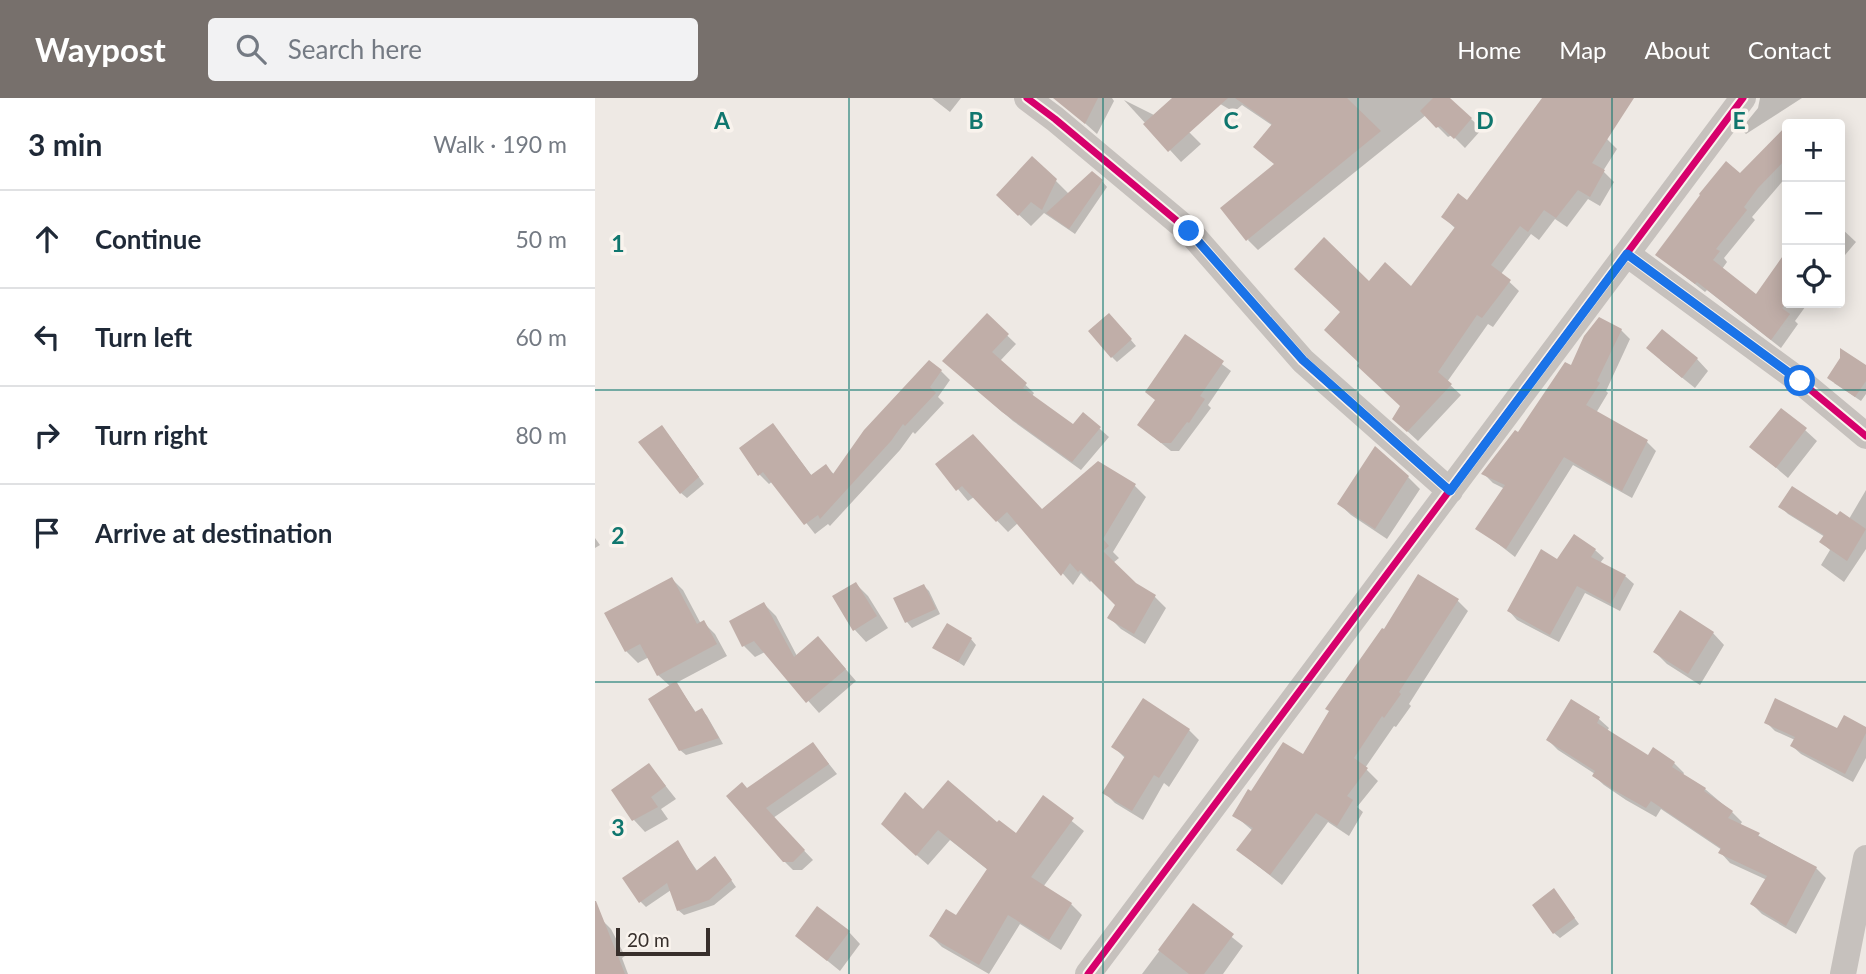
<!DOCTYPE html>
<html lang="en">
<head>
<meta charset="utf-8">
<style>
  body { margin:0; font-family:Lato,sans-serif; background:#f2f2f3; color:#1f2937 }
  .controls { position:absolute; right:21px; top:21px; display:grid; overflow:hidden; border-radius:7px; box-shadow:0 4px 18px #0003 }
  .controls button { width:63px; height:63px; display:grid; place-items:center; padding:0; border:0; border-bottom:2px solid #e0e1e3; background:#fff; color:#1f2937; font:35px sans-serif }
  .scale { position:absolute; left:21px; bottom:18px; width:94px; box-sizing:border-box; padding-left:7px; border:4px solid #372f2b; border-top:0; font-size:19px; line-height:24px; white-space:nowrap; color:#372f2b; -webkit-text-stroke:5px #f9f3ed; paint-order:stroke }
  .stop { position:absolute; width:21px; height:21px; margin:-16px; border:5px solid #1a73e8; border-radius:50%; background:#fff }
  .stop.end { background:#1a73e8; border-color:#fff; box-shadow:0 2px 7px #0008 }
  .list { margin:0; padding:0; list-style:none }
  h2 { display:flex; justify-content:space-between; align-items:center; height:91px; margin:0; padding:0 28px; font-size:30px }
  h2 small { font-size:23px; font-weight:400; color:#747a83 }
  .list li { display:grid; grid-template-columns:46px 1fr auto; gap:21px; align-items:center; box-sizing:border-box; height:98px; padding:0 28px; border-top:2px solid #e0e1e3 }
  .list b { display:block; font-size:26px; white-space:nowrap }
  .list em { font-size:23px; font-style:normal; color:#747a83 }
  .icon { flex:none; width:38px; height:38px; fill:none; stroke:currentColor; stroke-width:2; stroke-linecap:round; stroke-linejoin:round }
  .map { position:relative; flex:none; width:1271px; height:876px; overflow:hidden }
  header { display:flex; align-items:center; gap:42px; box-sizing:border-box; height:98px; padding:0 35px; background:#77706c; color:#fff }
  header strong { font-size:33px }
  nav { display:flex; gap:38px; margin-inline-start:auto; font-size:24px }
  .search { width:490px; height:63px; background:#f2f2f3; display:flex; align-items:center; gap:18px; box-sizing:border-box; padding:0 24px; border-radius:7px; color:#747a83; font-size:26px }
  main { display:flex }
  aside { flex:1; background:#fff }
  .map>svg:first-child { display:block }
  .shadow { fill:#0003 }
  .building { fill:#c0aea8 }
  .lines { fill:none; stroke-linecap:round; stroke-linejoin:round }
  .street { stroke:#c6c1bd; stroke-width:26 }
  .cycleway-casing { stroke:#f9f3ed; stroke-width:11 }
  .cycleway { stroke:#d6006c; stroke-width:7 }
  .route { stroke:#1a73e8; stroke-width:9 }
  .grid { fill:none; stroke:#0f766e; stroke-width:2; stroke-opacity:0.55 }
  .grid-label { font-size:23px; text-anchor:middle; font-weight:bold; fill:#0f766e; stroke:#f9f3ed; stroke-width:7; stroke-linejoin:round; paint-order:stroke }
</style>
</head>
<body>
<header>
<strong>Waypost</strong>
<div class="search"><svg class="icon" aria-label="search" viewBox="0 0 24 24"><circle cx="10" cy="10" r="6"/><path d="M15 15l6 6"/></svg>Search here</div>
<nav><a>Home</a><a>Map</a><a>About</a><a>Contact</a></nav>
</header>
<main>
<aside>
<h2>3 min<small>Walk · 190 m</small></h2>
<ul class="list">
<li><svg class="icon" aria-label="ahead" viewBox="0 0 24 24"><path d="M12 20V5M6 11l6-6 6 6"/></svg><div><b>Continue</b></div><em>50 m</em></li>
<li><svg class="icon" aria-label="left" viewBox="0 0 24 24"><path d="M17 20v-9H6M10 6l-5 5 5 5"/></svg><div><b>Turn left</b></div><em>60 m</em></li>
<li><svg class="icon" aria-label="right" viewBox="0 0 24 24"><path d="M7 20v-9h11M14 6l5 5-5 5"/></svg><div><b>Turn right</b></div><em>80 m</em></li>
<li><svg class="icon" aria-label="arrive" viewBox="0 0 24 24"><path d="M6 21V4h12l-3 4 3 4H6"/></svg><div><b>Arrive at destination</b></div></li>
</ul>
</aside>
<div class="map">
<svg width="1271" height="876" viewBox="0 0 1271 876">
  <rect width="100%" height="100%" fill="#eee9e4"/>
  <path class="shadow" d="M 337,0 L 366,0 L 355,14 Z
    M 475,0 L 517,0 L 519,3 L 502,36 L 483,19 Z
    M 615,0 L 853,0 L 887,31 L 870,50 L 857,37 L 853,39 L 831,17 L 663,152 L 653,142 L 681,67 L 678,28 L 647,7 L 639,14 Z
    M 949,0 L 956,0 L 1012,41 L 1022,51 L 1008,73 L 1019,84 L 1005,108 L 993,101 L 972,129 L 960,121 L 944,142 L 936,136 L 906,176 L 924,193 L 898,229 L 893,226 L 852,284 L 866,297 L 823,343 L 810,331 L 807,308 L 774,185 L 817,191 L 861,131 L 848,119 L 873,104 Z
    M 1165,0 L 1207,0 L 1151,36 L 1146,31 L 1163,10 Z
    M 529,2 L 595,35 L 606,46 L 586,64 Z
    M 1192,29 L 1192,78 L 1157,119 L 1160,122 L 1129,160 L 1132,164 L 1127,171 L 1161,198 L 1192,153 L 1192,205 L 1213,205 L 1200,223 L 1203,226 L 1186,250 L 1112,192 L 1110,194 L 1063,157 Z
    M 461,83 L 474,96 L 507,83 L 512,89 L 480,136 L 449,115 L 436,128 L 403,97 Z
    M 1245,129 L 1261,144 L 1245,163 Z
    M 392,218 L 421,246 L 405,263 L 439,295 L 437,298 L 478,328 L 488,316 L 514,339 L 486,372 L 418,323 L 358,271 Z
    M 520,223 L 541,248 L 522,264 L 517,259 Z
    M 1026,232 L 1035,241 L 1011,293 L 1013,295 L 1001,315 L 1052,344 L 1061,353 L 1037,400 L 978,367 L 920,459 L 883,430 L 910,391 L 898,385 L 889,376 L 924,336 L 976,270 Z
    M 591,239 L 636,273 L 613,307 L 616,310 L 584,353 L 576,353 L 544,327 L 561,303 Z
    M 1102,261 L 1113,273 L 1100,290 L 1065,262 Z
    M 1271,269 L 1271,296 L 1266,303 L 1239,285 Z
    M 346,273 L 355,282 L 343,299 L 349,305 L 320,336 L 318,334 L 305,352 L 235,428 L 233,426 L 220,436 L 178,383 L 174,386 L 165,377 L 146,351 L 178,327 L 217,378 L 230,368 L 240,377 Z
    M 1210,332 L 1222,343 L 1193,380 L 1157,349 Z
    M 72,335 L 109,386 L 92,400 L 86,395 Z
    M 503,365 L 540,388 L 551,399 L 518,454 L 524,460 L 518,465 L 540,487 L 560,499 L 571,510 L 550,546 L 526,531 L 515,520 L 522,507 L 497,482 L 495,484 L 486,475 L 478,487 L 423,425 L 413,434 L 379,399 L 373,403 L 342,366 L 448,413 Z
    M 813,379 L 825,391 L 792,441 L 756,417 L 744,406 Z
    M 1271,392 L 1271,451 L 1249,484 L 1226,467 L 1235,452 L 1227,444 L 1230,439 L 1193,416 L 1186,409 L 1254,421 Z
    M 0,440 L 5,447 L 0,450 Z
    M 1000,452 L 1009,460 L 1005,465 L 1030,478 L 1039,486 L 1025,513 L 990,495 L 964,544 L 922,522 L 914,513 L 962,463 Z
    M 77,481 L 88,492 L 106,526 L 109,525 L 120,536 L 132,558 L 81,585 L 102,616 L 107,612 L 112,618 L 128,646 L 91,657 L 85,652 L 75,588 L 63,577 L 54,559 L 43,565 L 31,553 Z
    M 261,486 L 273,498 L 293,530 L 271,544 L 260,532 L 240,499 Z
    M 329,488 L 334,493 L 345,516 L 317,530 L 312,524 L 301,500 Z
    M 862,502 L 873,513 L 814,606 L 816,608 L 801,629 L 799,628 L 770,670 L 783,683 L 762,709 L 768,714 L 754,738 L 733,724 L 687,787 L 643,752 L 658,733 L 639,717 L 657,696 L 709,659 Z
    M 169,506 L 181,518 L 202,558 L 234,552 L 261,583 L 224,615 L 170,554 L 160,559 L 149,548 Z
    M 1118,535 L 1129,547 L 1105,587 L 1072,566 L 1060,554 Z
    M 376,541 L 381,547 L 369,568 L 340,549 Z
    M 548,602 L 594,632 L 604,642 L 574,689 L 569,685 L 548,722 L 520,705 L 510,695 L 530,660 L 518,648 Z
    M 977,604 L 1004,621 L 1014,630 L 1012,633 L 1053,659 L 1079,665 L 1089,675 L 1088,677 L 1110,691 L 1137,714 L 1147,724 L 1145,727 L 1221,770 L 1231,780 L 1201,836 L 1167,816 L 1157,806 L 1172,782 L 1135,765 L 1126,755 L 1127,752 L 1066,711 L 1061,719 L 1031,702 L 1009,687 L 999,678 L 1000,676 L 963,652 L 953,642 Z
    M 1171,624 L 1243,632 L 1271,631 L 1271,660 L 1258,684 L 1206,656 L 1197,648 L 1200,642 L 1180,633 Z
    M 218,646 L 242,676 L 178,720 L 218,762 L 207,772 L 198,772 L 189,763 L 152,692 Z
    M 54,667 L 81,701 L 66,711 L 73,721 L 50,734 L 39,722 Z
    M 448,700 L 489,733 L 448,789 L 476,806 L 487,817 L 466,852 L 425,826 L 394,876 L 347,849 L 336,838 L 362,819 L 393,772 L 355,742 L 333,767 L 299,737 L 328,713 L 403,726 L 421,738 Z
    M 82,744 L 103,774 L 125,766 L 141,789 L 119,807 L 89,817 L 83,812 L 76,792 L 51,809 L 45,803 Z
    M 959,793 L 984,826 L 965,840 L 959,835 Z
    M 598,808 L 648,848 L 628,876 L 547,876 Z
    M 9,824 L 16,831 L 30,858 L 27,860 L 33,876 L 0,876 L 0,828 Z
    M 254,834 L 265,846 L 245,873 L 202,838 Z"/>
  <path class="building" d="M 458,0 L 503,0 L 490,26 Z
    M 577,0 L 633,0 L 573,54 L 548,26 Z
    M 640,0 L 752,0 L 786,33 L 651,143 L 625,110 L 679,66 L 658,49 L 677,26 Z
    M 838,0 L 855,0 L 877,20 L 859,41 L 845,28 L 841,30 L 825,13 Z
    M 947,0 L 1039,0 L 997,65 L 1010,72 L 995,99 L 983,92 L 961,120 L 949,112 L 933,134 L 925,128 L 896,167 L 916,182 L 887,220 L 882,217 L 843,274 L 857,286 L 812,334 L 797,321 L 805,308 L 762,268 L 764,265 L 729,232 L 745,214 L 699,171 L 729,139 L 774,183 L 790,164 L 816,188 L 860,129 L 846,119 L 863,95 L 872,102 Z
    M 1192,27 L 1192,60 L 1163,90 L 1149,109 L 1152,112 L 1121,151 L 1125,153 L 1118,162 L 1161,196 L 1192,152 L 1192,204 L 1187,210 L 1195,216 L 1176,242 L 1102,184 L 1100,186 L 1060,157 L 1105,97 L 1104,96 L 1131,63 L 1145,75 Z
    M 437,58 L 462,81 L 447,112 L 436,104 L 423,118 L 401,97 Z
    M 497,73 L 508,82 L 474,131 L 451,115 Z
    M 392,215 L 414,236 L 397,254 L 432,285 L 428,290 L 478,326 L 488,314 L 506,329 L 477,364 L 407,314 L 347,263 Z
    M 514,215 L 537,241 L 516,260 L 493,233 Z
    M 1004,219 L 1027,231 L 1002,283 L 1005,285 L 991,307 L 1053,342 L 1027,393 L 969,359 L 911,451 L 880,431 L 910,387 L 886,376 L 920,332 L 923,334 L 970,264 L 976,267 L 989,238 Z
    M 1067,231 L 1103,260 L 1087,280 L 1051,250 Z
    M 590,236 L 629,263 L 605,298 L 610,301 L 594,325 L 592,324 L 576,345 L 566,345 L 542,327 L 560,302 L 550,294 Z
    M 1245,250 L 1271,267 L 1271,283 L 1260,299 L 1232,280 L 1245,260 Z
    M 334,262 L 347,272 L 335,289 L 341,295 L 310,328 L 308,326 L 296,343 L 225,421 L 223,417 L 209,427 L 168,374 L 163,378 L 144,350 L 178,325 L 216,377 L 231,366 L 238,376 L 269,332 Z
    M 1186,310 L 1212,330 L 1181,370 L 1154,349 Z
    M 67,327 L 104,379 L 85,396 L 43,344 Z
    M 378,336 L 447,411 L 503,363 L 541,386 L 508,441 L 514,448 L 508,453 L 541,485 L 561,497 L 539,536 L 512,520 L 520,507 L 485,472 L 483,474 L 475,465 L 466,478 L 412,414 L 401,424 L 367,388 L 361,393 L 340,366 Z
    M 780,348 L 814,378 L 780,431 L 742,406 Z
    M 1197,388 L 1242,417 L 1245,413 L 1271,431 L 1252,463 L 1224,444 L 1229,437 L 1183,409 Z
    M 979,436 L 1001,451 L 996,459 L 1031,477 L 1016,506 L 982,488 L 955,537 L 912,513 L 946,451 L 962,461 Z
    M 823,476 L 864,501 L 804,594 L 806,596 L 789,620 L 787,618 L 759,660 L 773,670 L 752,698 L 758,702 L 742,728 L 721,715 L 675,777 L 641,752 L 658,730 L 637,718 L 653,691 L 656,693 L 688,644 L 708,656 L 734,613 L 730,611 L 787,530 L 789,531 Z
    M 77,479 L 102,526 L 109,522 L 122,546 L 62,578 L 45,546 L 30,554 L 9,515 Z
    M 261,484 L 282,518 L 258,533 L 237,498 Z
    M 329,486 L 341,511 L 310,525 L 298,500 Z
    M 169,504 L 199,559 L 223,538 L 251,571 L 211,605 L 159,543 L 147,549 L 134,523 Z
    M 1085,512 L 1119,534 L 1093,576 L 1058,554 Z
    M 352,525 L 377,540 L 363,564 L 337,550 Z
    M 81,583 L 100,614 L 107,610 L 124,640 L 84,653 L 53,601 Z
    M 548,600 L 595,631 L 564,680 L 559,677 L 537,713 L 507,695 L 530,658 L 516,649 Z
    M 1180,600 L 1242,630 L 1249,617 L 1271,629 L 1271,635 L 1250,676 L 1195,648 L 1200,639 L 1169,625 Z
    M 976,601 L 1005,619 L 1002,625 L 1053,657 L 1058,649 L 1080,664 L 1077,669 L 1111,690 L 1109,693 L 1138,713 L 1133,720 L 1165,735 L 1163,738 L 1222,769 L 1191,828 L 1155,806 L 1172,778 L 1123,755 L 1126,750 L 1056,703 L 1051,710 L 1019,692 L 997,678 L 1000,673 L 951,642 Z
    M 218,644 L 234,666 L 171,710 L 210,752 L 198,764 L 188,764 L 131,698 L 147,684 L 152,690 Z
    M 54,665 L 71,688 L 56,699 L 63,709 L 37,723 L 16,692 Z
    M 353,682 L 402,724 L 404,722 L 421,735 L 448,697 L 479,720 L 436,779 L 477,805 L 454,842 L 413,817 L 384,867 L 334,838 L 351,811 L 361,817 L 392,771 L 343,732 L 321,758 L 286,726 L 310,694 L 328,711 Z
    M 83,742 L 101,773 L 120,758 L 137,782 L 114,802 L 82,813 L 72,785 L 44,805 L 27,780 Z
    M 959,790 L 980,820 L 958,836 L 937,807 Z
    M 0,803 L 1,803 L 30,876 L 0,876 Z
    M 598,805 L 639,836 L 609,876 L 594,876 L 563,852 Z
    M 222,808 L 255,833 L 232,863 L 200,838 Z"/>
  <g class="lines">
    <path class="street" d="M 432,0 L 460,21 L 594,133 L 708,263 L 855,393
      M 1032,156 L 1205,283 L 1271,338
      M 493,876 L 1148,0
      M 1248,876 L 1271,760"/>
    <g class="cycleway-casing">
      <path id="cycleway" d="M 432,0 L 460,21 L 594,133 L 708,263 L 855,393
        M 1032,156 L 1205,283 L 1271,338
        M 493,876 L 1148,0"/>
    </g>
    <use href="#cycleway" class="cycleway"/>
  </g>
  <g class="lines">
    <path class="route" d="M 594,133 L 708,262 L 855,393 L 1032,156 L 1205,283"/>
  </g>
  <path class="grid" d="M 254,0 L 254,876M 508,0 L 508,876M 763,0 L 763,876M 1017,0 L 1017,876M 0,292 L 1271,292M 0,584 L 1271,584"/>
  <g class="grid-label">
    <text x="127" y="31">A</text>
    <text x="381" y="31">B</text>
    <text x="636" y="31">C</text>
    <text x="890" y="31">D</text>
    <text x="1144" y="31">E</text>
    <text x="23" y="154">1</text>
    <text x="23" y="446">2</text>
    <text x="23" y="738">3</text>
  </g>
</svg>
<div class="controls">
<button>+</button>
<button>−</button>
<button><svg class="icon" aria-label="locate" viewBox="0 0 24 24"><circle cx="12" cy="12" r="6"/><path d="M12 2v4M12 18v4M2 12h4M18 12h4"/></svg></button>
</div>
<div class="scale">20 m</div>
<div class="stop" style="left:1205px;top:283px"></div>
<div class="stop end" style="left:594px;top:133px"></div>
</div>
</main>
</body>
</html>
